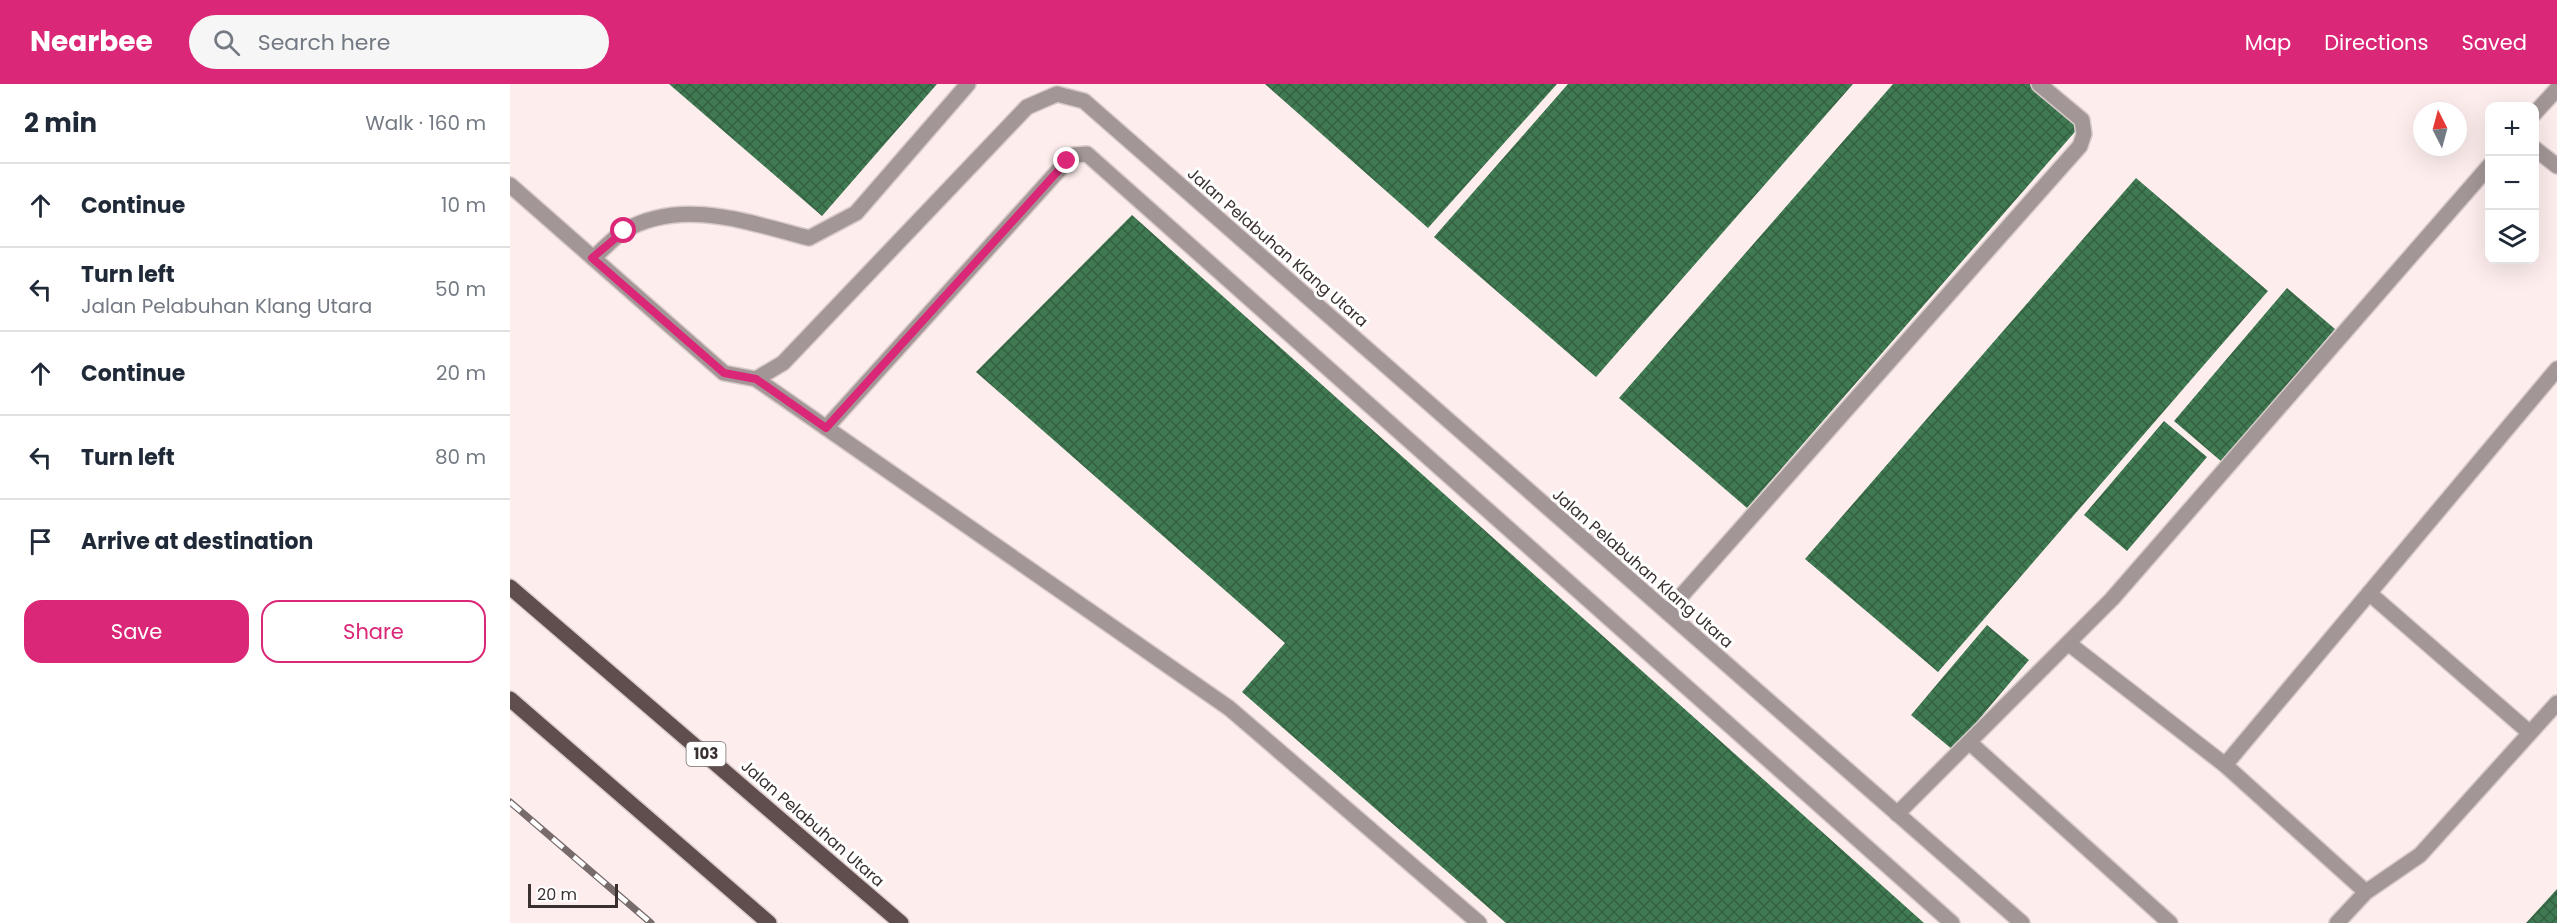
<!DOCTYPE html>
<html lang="en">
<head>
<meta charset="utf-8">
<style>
  body { margin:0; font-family:Poppins,sans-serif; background:#f6f6f7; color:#1f2937 }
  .controls { position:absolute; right:18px; top:18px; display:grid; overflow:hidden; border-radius:12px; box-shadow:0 6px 24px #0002 }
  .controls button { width:54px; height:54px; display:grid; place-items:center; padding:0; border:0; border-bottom:2px solid #e0e1e3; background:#fff; color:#1f2937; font:30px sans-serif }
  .compass { position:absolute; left:1903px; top:18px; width:54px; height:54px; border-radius:50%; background:#fff; box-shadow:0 6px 24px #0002; rotate:354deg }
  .scale { position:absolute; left:18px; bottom:15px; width:90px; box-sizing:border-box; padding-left:6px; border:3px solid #3a3030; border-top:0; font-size:16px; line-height:21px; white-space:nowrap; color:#3a3030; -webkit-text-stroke:4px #fff; paint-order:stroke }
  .stop { position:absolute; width:18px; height:18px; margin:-14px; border:4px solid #db2777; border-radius:50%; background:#fff }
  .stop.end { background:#db2777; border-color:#fff; box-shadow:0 2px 6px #0008 }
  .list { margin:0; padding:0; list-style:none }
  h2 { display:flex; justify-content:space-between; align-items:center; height:78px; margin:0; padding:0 24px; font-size:26px }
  h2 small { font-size:20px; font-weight:400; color:#747a83 }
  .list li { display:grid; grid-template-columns:39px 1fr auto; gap:18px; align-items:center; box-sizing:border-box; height:84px; padding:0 24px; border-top:2px solid #e0e1e3 }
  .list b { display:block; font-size:22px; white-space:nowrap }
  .list p { margin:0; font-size:20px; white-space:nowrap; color:#747a83 }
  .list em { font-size:20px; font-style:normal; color:#747a83 }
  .actions { display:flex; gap:12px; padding:18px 24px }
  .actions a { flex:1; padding:14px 0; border:2px solid #db2777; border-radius:18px; text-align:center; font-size:21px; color:#db2777 }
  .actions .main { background:#db2777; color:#fff }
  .icon { flex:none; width:33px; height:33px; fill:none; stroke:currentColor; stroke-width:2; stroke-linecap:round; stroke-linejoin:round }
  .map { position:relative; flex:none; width:2047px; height:839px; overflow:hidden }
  header { display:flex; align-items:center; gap:36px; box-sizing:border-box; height:84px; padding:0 30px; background:#db2777; color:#fff }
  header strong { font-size:28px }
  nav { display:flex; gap:33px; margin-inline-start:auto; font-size:21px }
  .search { width:420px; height:54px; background:#f6f6f7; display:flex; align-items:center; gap:15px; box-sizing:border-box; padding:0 21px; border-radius:33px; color:#747a83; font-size:22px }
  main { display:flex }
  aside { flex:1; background:#fff }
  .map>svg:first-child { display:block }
  .building { fill:url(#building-cross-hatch) }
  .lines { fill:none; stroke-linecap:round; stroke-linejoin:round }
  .service-casing { stroke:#dacbcb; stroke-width:18 }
  .minor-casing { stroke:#dacbcb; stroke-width:18 }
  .primary-casing { stroke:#dacbcb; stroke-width:18 }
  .service { stroke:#a29796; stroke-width:15 }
  .minor { stroke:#a29796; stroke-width:15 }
  .primary { stroke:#604d4d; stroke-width:15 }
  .rail-casing { stroke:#776b6b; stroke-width:7 }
  .rail { stroke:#fff; stroke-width:4.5; stroke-dasharray:14; stroke-linecap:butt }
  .route { stroke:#db2777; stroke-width:8 }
  .labels { text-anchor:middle; stroke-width:6; stroke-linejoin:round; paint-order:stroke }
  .shield { fill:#fff; stroke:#756e6e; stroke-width:1.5 }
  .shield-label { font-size:15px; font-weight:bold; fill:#3a3030 }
  .street-label { font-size:16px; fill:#3a3030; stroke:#fff }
</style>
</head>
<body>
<header>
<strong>Nearbee</strong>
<div class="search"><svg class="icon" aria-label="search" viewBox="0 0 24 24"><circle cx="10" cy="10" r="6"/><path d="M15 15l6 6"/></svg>Search here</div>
<nav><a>Map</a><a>Directions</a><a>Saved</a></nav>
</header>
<main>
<aside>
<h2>2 min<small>Walk · 160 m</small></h2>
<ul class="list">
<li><svg class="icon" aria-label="ahead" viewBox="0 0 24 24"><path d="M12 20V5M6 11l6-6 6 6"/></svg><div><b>Continue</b></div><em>10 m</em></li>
<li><svg class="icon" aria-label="left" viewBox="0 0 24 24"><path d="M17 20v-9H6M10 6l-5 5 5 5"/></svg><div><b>Turn left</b><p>Jalan Pelabuhan Klang Utara</p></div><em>50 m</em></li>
<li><svg class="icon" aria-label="ahead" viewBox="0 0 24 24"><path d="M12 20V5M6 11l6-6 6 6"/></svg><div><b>Continue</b></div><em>20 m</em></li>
<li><svg class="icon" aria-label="left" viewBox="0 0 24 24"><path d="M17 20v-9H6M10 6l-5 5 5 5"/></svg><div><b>Turn left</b></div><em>80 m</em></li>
<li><svg class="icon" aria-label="arrive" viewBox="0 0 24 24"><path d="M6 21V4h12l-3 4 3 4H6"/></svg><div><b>Arrive at destination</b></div></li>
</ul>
<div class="actions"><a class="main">Save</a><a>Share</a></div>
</aside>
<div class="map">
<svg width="2047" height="839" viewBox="0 0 2047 839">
  <defs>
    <pattern id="building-cross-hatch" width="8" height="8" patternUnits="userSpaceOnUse" patternTransform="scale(1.5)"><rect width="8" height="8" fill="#407a52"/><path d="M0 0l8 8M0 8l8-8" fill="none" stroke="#345f41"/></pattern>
  </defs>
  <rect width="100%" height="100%" fill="#fdeded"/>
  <path class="building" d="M 159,0 L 427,0 L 312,132 Z
    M 755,0 L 1047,0 L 918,144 Z
    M 1058,0 L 1343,0 L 1086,293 L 924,153 Z
    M 1383,0 L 1522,0 L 1570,42 L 1237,424 L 1109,314 Z
    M 1626,94 L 1758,207 L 1428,588 L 1295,475 Z
    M 622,131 L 1414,839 L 996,839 L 732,608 L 775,559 L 466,288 Z
    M 1777,204 L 1825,245 L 1712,378 L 1664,337 Z
    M 1654,337 L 1697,373 L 1617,467 L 1574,431 Z
    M 1477,541 L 1519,576 L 1443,666 L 1401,631 Z
    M 2047,805 L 2047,839 L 2016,839 Z"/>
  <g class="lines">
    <g class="service-casing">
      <path id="service" d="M 2024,30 L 2047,5
        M 2024,64 L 2047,82
        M 83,174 C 93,166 103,154 114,147 C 172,113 240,139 299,154 L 346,129 L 458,0
        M 246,295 L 719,624 L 969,839
        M 316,344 L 557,77 L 564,71 L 577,70 L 1442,839
        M 1859,509 L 2020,649 L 2047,619
        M 1157,528 L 1570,62 L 1574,50 L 1572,36 L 1529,0
        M 1558,559 L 1715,681 L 2047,285
        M 1459,658 L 1660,839
        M 1715,681 L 1856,808
        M 1387,730 L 1602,515 L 1980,81
        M 1827,839 L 1856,808 L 1910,771 L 2020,649"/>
    </g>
    <g class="minor-casing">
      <path id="minor" d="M 0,101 L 214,289 L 246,295 L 273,279 L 517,23 L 547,10 L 574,17 L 1512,839"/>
    </g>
    <g class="primary-casing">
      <path id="primary" d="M 0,503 L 391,839
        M 0,615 L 259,839"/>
    </g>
    <use href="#service" class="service"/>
    <use href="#minor" class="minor"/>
    <use href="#primary" class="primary"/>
    <g class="rail-casing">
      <path id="rail" d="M 0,718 L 141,839"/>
    </g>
    <use href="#rail" class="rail"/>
  </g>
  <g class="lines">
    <path class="route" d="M 114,147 L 82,174 L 214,289 L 246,295 L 316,344 L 557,77"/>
  </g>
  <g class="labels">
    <rect class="shield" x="176.5" y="658" width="39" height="24" rx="4.5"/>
    <g class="shield-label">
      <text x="196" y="675">103</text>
    </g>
    <g class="street-label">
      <text transform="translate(768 163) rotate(41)" y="6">Jalan Pelabuhan Klang Utara</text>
      <text transform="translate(1133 484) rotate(41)" y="6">Jalan Pelabuhan Klang Utara</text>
      <text transform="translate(303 739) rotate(41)" y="6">Jalan Pelabuhan Utara</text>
    </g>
  </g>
</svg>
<div class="controls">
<button>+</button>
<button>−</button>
<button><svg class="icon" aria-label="layers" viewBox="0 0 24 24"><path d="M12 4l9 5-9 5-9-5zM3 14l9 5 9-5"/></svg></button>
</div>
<svg class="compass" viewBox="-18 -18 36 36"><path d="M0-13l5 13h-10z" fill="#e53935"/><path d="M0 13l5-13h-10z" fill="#747a83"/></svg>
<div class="scale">20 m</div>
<div class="stop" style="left:114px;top:147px"></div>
<div class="stop end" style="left:557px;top:77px"></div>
</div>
</main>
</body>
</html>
